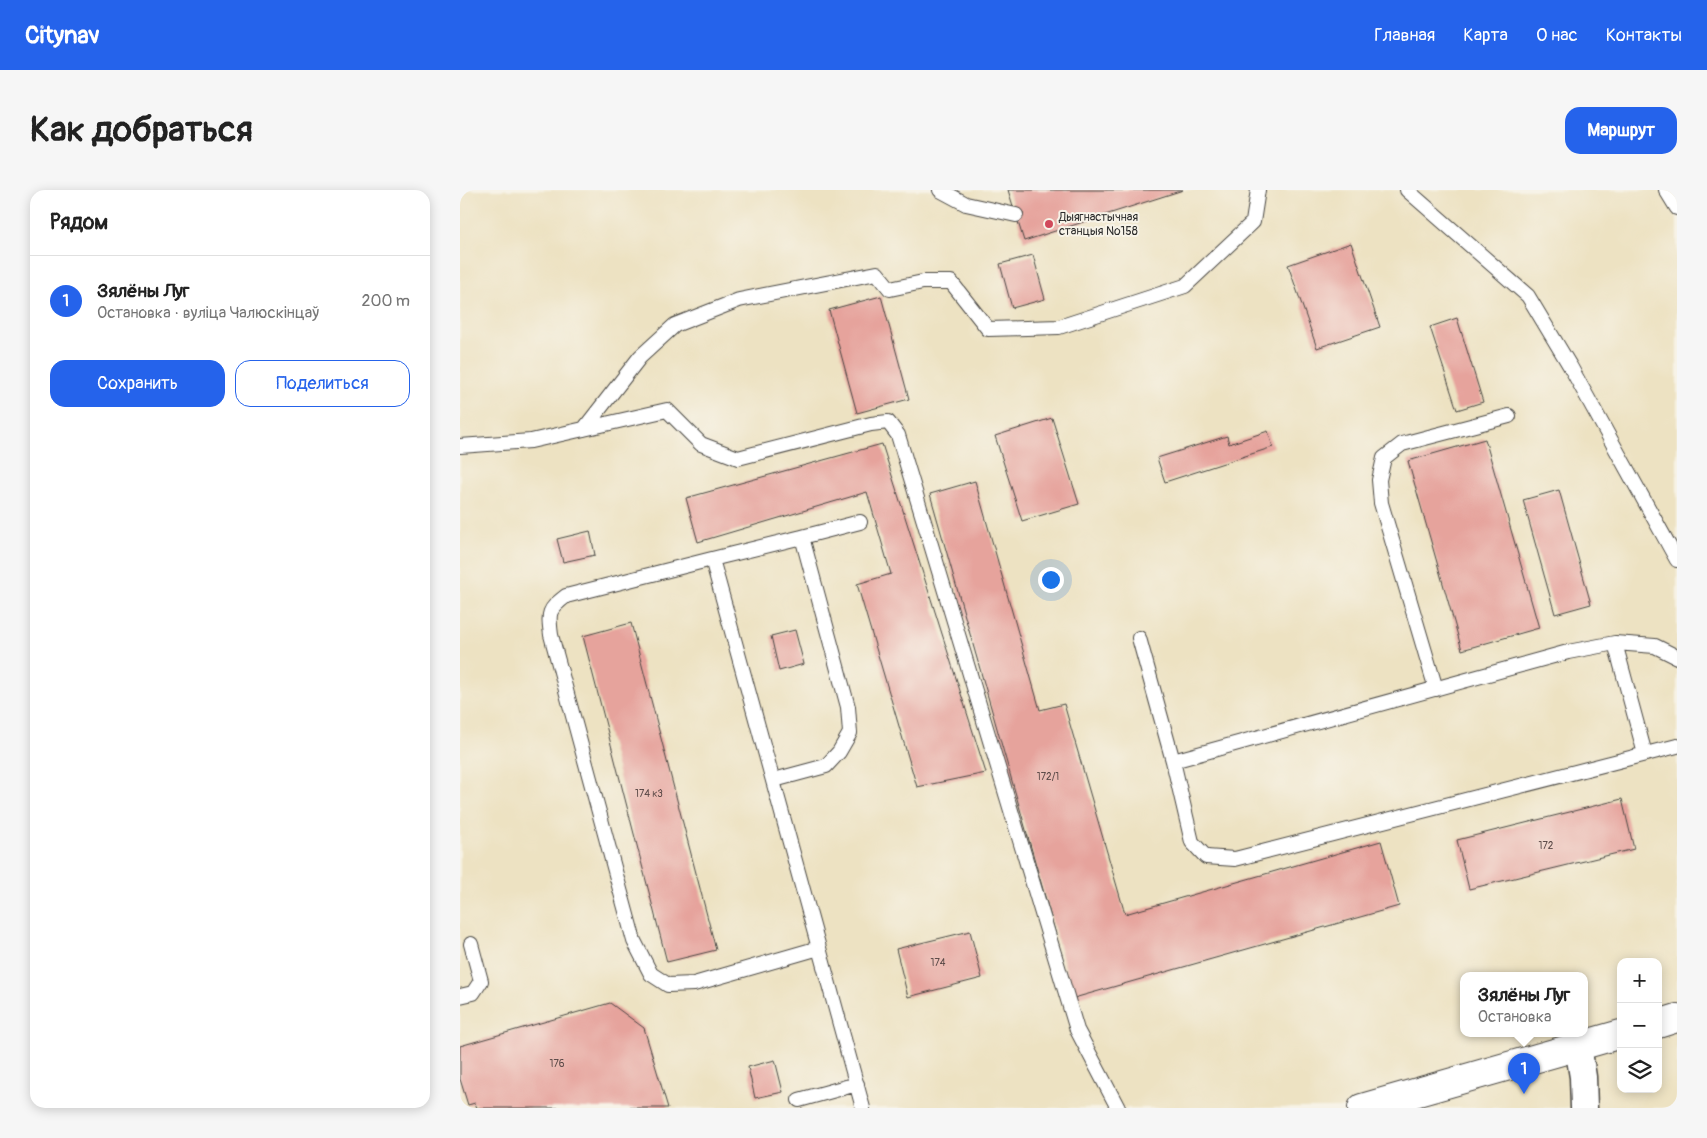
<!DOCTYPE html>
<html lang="ru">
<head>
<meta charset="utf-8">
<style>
  body { margin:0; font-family:Pangolin,sans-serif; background:#f6f6f6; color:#222 }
  .controls { position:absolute; right:15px; bottom:15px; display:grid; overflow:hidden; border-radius:10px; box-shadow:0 2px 12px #0003 }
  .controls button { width:45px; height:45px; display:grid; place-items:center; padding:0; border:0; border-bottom:1px solid #e0e0e0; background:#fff; color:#222; font:25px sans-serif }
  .you { position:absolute; left:590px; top:389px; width:18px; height:18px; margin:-12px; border:4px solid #fff; border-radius:50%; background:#1a73e8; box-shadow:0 0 0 8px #1a73e833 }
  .badge { display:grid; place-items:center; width:32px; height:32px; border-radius:50%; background:#2563eb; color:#fff; font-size:16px; font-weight:700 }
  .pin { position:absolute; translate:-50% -41px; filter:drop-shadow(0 1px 2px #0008) }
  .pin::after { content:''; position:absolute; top:26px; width:18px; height:15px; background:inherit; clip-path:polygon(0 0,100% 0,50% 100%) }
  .popup { position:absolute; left:1000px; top:782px; width:128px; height:65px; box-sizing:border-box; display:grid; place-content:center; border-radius:10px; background:#fff; filter:drop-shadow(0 1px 4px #0005); font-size:16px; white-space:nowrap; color:#767676 }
  .popup b { font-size:19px; color:#222 }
  .popup::after { content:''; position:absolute; left:50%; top:100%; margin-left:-10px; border:10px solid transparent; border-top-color:#fff }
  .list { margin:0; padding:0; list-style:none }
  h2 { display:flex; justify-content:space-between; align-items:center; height:65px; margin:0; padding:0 20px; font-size:21px }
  h2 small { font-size:16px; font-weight:400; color:#767676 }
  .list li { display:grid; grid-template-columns:32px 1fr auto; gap:15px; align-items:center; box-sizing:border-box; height:90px; padding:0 20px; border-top:1px solid #e0e0e0 }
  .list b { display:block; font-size:19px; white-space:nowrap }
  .list p { margin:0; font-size:16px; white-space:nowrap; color:#767676 }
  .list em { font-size:16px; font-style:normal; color:#767676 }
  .actions { display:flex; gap:10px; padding:15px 20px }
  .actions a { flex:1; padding:11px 0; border:1px solid #2563eb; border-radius:15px; text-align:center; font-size:18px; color:#2563eb }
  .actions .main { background:#2563eb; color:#fff }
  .icon { flex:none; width:28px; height:28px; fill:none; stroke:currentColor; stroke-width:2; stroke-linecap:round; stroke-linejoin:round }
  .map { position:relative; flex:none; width:1217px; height:918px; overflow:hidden; border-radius:15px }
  header { display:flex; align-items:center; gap:30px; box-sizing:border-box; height:70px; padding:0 25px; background:#2563eb; color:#fff }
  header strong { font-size:24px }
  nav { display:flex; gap:28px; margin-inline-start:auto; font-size:18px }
  .intro { display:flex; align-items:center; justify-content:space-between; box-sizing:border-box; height:120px; padding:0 30px }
  h1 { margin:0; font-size:35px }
  .button { padding:12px 22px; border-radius:15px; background:#2563eb; color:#fff; font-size:18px; font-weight:700 }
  main { display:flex; gap:30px; padding:0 30px }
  aside { flex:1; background:#fff; border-radius:15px; box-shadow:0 2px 12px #0003 }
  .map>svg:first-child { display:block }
  .building { fill:#e6a39c }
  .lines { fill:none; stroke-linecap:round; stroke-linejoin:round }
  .service-casing { stroke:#484642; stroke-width:16 }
  .minor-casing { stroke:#484642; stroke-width:29 }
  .primary-casing { stroke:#484642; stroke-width:30 }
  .service { stroke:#fff; stroke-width:14 }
  .minor { stroke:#fff; stroke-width:26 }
  .primary { stroke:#fff; stroke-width:28 }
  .poi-dot { fill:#d1495b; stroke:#f7f3e8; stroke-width:2 }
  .labels { text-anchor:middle; stroke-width:4; stroke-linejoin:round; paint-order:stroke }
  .number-label { font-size:10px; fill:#5a4947 }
  .poi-label { font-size:12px; fill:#2b2b2b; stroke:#f7f3e8; text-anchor:start }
</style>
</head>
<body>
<header>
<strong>Citynav</strong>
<nav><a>Главная</a><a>Карта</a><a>О нас</a><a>Контакты</a></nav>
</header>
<div class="intro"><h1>Как добраться</h1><a class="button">Маршрут</a></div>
<main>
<aside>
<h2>Рядом<small></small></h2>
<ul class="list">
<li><span class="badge">1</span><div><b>Зялёны Луг</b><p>Остановка · вуліца Чалюскінцаў</p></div><em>200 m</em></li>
</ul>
<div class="actions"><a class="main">Сохранить</a><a>Поделиться</a></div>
</aside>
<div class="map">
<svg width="1217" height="918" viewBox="0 0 1217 918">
  <rect width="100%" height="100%" fill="#f7f3e8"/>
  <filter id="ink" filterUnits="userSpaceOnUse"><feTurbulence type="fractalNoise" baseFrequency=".02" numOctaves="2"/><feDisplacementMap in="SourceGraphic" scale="10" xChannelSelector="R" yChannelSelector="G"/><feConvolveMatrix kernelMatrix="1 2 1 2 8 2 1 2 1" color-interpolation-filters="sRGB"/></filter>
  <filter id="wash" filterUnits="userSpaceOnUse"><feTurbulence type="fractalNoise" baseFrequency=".0096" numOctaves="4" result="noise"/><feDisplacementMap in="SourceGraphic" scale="20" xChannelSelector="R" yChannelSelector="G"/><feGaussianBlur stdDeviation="1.12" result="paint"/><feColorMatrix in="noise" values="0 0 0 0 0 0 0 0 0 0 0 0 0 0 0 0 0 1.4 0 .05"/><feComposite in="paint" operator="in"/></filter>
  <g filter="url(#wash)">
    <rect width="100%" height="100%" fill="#ede2c2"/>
    <g id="blocks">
      <path class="building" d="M 548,0 L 723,0 L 564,51 Z
        M 891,53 L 920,137 L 857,158 L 828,75 Z
        M 573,65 L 585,109 L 552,118 L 540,74 Z
        M 421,106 L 449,209 L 397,223 L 369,120 Z
        M 997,128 L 1023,212 L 997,220 L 970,137 Z
        M 592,228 L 619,314 L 562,331 L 535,246 Z
        M 808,241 L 813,257 L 705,292 L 697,268 L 767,246 L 769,254 Z
        M 1025,249 L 1079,438 L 1002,460 L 948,271 Z
        M 422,254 L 526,583 L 457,597 L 397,394 L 431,384 L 407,302 L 238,352 L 226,308 Z
        M 515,291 L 580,520 L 604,514 L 665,724 L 921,651 L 939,716 L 614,808 L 470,304 Z
        M 1099,300 L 1131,414 L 1095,424 L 1063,310 Z
        M 130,341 L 135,365 L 103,372 L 97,349 Z
        M 171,433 L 256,760 L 207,772 L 123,446 Z
        M 335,440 L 344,474 L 319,481 L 311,446 Z
        M 1162,609 L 1174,659 L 1009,699 L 997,650 Z
        M 510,741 L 522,788 L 448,807 L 436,759 Z
        M 150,813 L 184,838 L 208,918 L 17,918 L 15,913 L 8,915 L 0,889 L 0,856 Z
        M 315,870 L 323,902 L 295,908 L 288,877 Z"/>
    </g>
  </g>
  <g filter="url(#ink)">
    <use href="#blocks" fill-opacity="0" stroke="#484642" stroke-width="1"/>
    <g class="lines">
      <g class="service-casing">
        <path id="service" d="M 480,0 L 506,14 L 556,25
          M 947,0 L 1068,106 L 1110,176 L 1217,370
          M 1206,0 L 1217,18
          M 124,239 L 180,167 L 215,135 L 279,110 L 417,83 L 430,99 L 463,92 L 491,92 L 528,139 L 599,137 L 725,96 L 793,32 L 798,0
          M 0,256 L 71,251 L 207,220 L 241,254 L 278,268 L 411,234 L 428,232 L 438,245 L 617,840 L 658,918
          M 342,347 L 400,332
          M 252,369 L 342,347 L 388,517 L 390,543 L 379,562 L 366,576 L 314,590
          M 679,448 L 713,571 L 732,652 L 746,667 L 775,669 L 1217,556
          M 1155,453 L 1185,564
          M 976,499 L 921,313 L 919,290 L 924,268 L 942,254 L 1049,226
          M 713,571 L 1108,462 L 1155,453 L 1195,456 L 1217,467
          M 359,758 L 234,794 L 208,795 L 191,784 L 174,751 L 91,445 C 88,422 88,420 106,406 L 252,369 L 403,918
          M 0,806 L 13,803 L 21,791 L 11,754
          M 339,910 L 397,894"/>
      </g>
      <g class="minor-casing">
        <path id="minor" d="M 1118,856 L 1123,887 L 1124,918"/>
      </g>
      <g class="primary-casing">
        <path id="primary" d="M 1198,834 L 1217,828
          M 902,918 L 1161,844"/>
      </g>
      <use href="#service" class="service"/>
      <use href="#minor" class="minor"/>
      <use href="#primary" class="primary"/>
    </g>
  </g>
  <circle class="poi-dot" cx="589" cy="34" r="5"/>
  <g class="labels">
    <g class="number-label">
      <text x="588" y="590">172/1</text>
      <text x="189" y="607">174 к3</text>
      <text x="1086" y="659">172</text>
      <text x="478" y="776">174</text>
      <text x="97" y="877">176</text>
    </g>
    <g class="poi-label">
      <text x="599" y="31">Дыягнастычная<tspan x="599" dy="14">станцыя №158</tspan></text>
    </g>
  </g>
</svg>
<div class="controls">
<button>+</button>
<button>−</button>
<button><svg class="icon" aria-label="layers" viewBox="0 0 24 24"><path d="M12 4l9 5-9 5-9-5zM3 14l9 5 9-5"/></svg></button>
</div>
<div class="you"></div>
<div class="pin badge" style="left:1064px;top:904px">1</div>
<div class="popup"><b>Зялёны Луг</b>Остановка</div>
</div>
</main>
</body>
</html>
